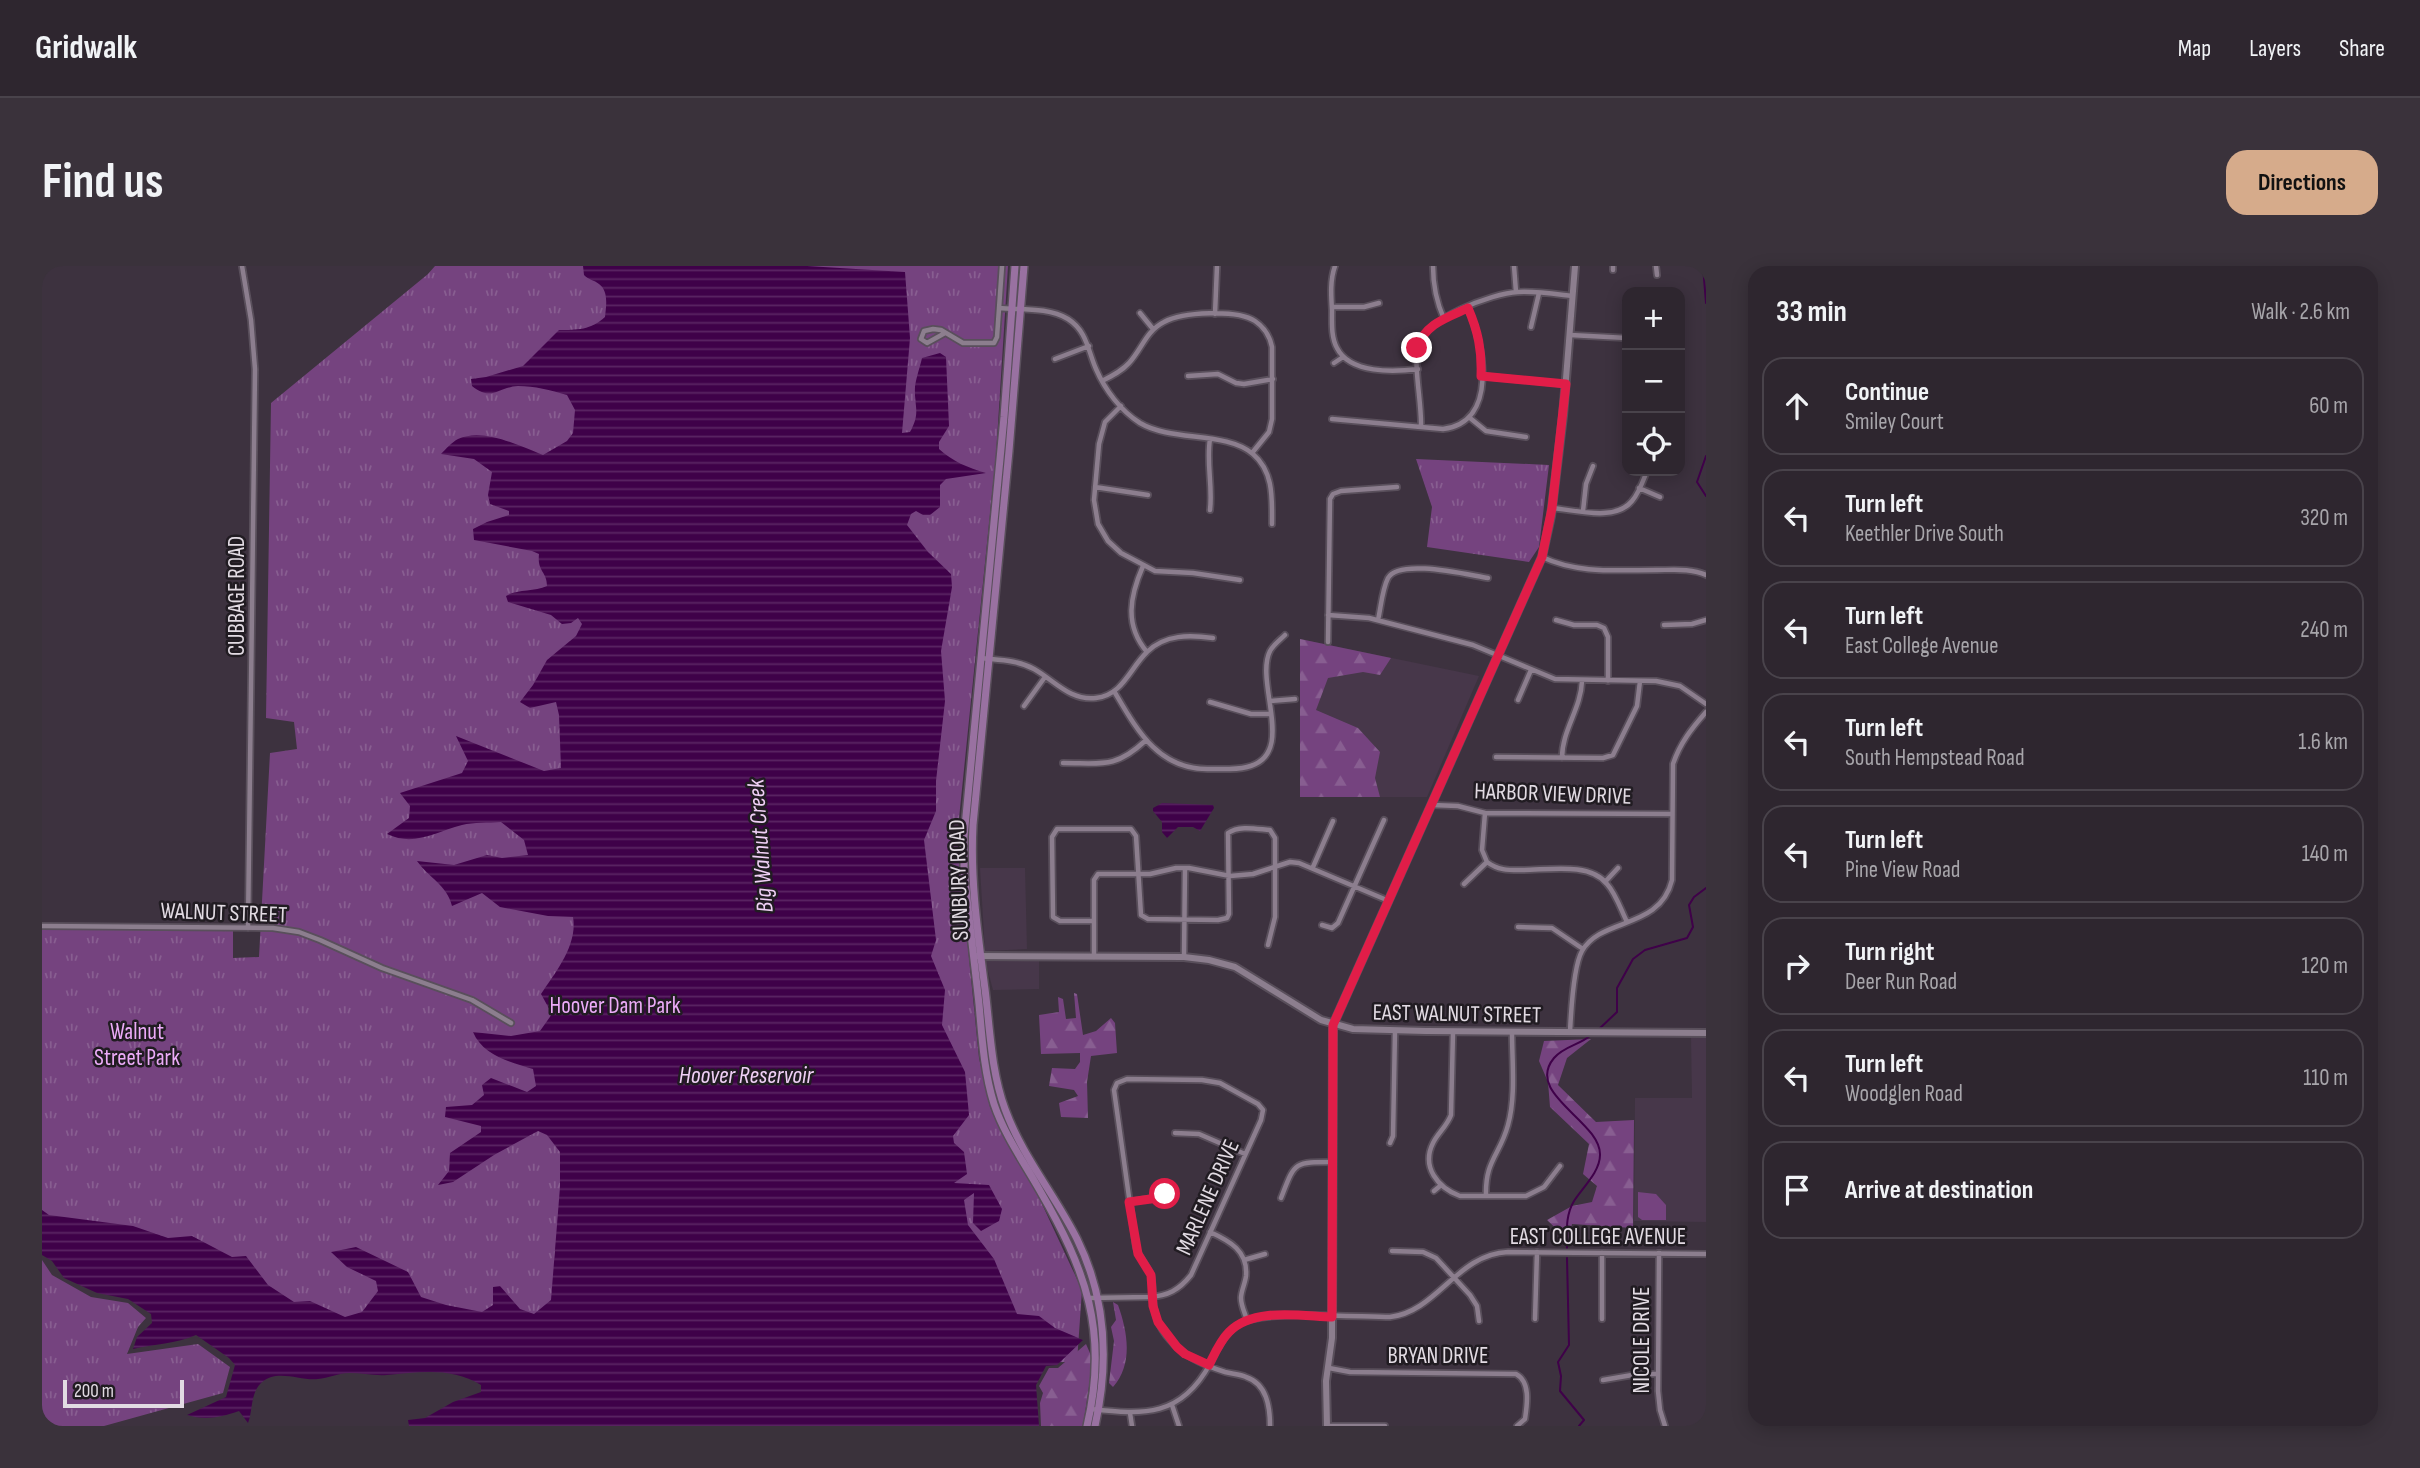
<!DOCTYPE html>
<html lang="en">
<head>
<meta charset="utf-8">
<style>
  body { margin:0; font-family:"Sofia Sans Condensed",sans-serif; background:#3a323b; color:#f1f3f6 }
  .controls { position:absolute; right:21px; top:21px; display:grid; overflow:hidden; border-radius:14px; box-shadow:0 4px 18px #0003 }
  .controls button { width:63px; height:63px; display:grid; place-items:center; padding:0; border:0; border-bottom:2px solid #49434b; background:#2e262f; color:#f1f3f6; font:35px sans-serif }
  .scale { position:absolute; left:21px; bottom:18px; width:121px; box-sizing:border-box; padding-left:7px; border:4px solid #e2dbe3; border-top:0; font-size:19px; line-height:24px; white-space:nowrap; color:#e2dbe3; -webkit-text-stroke:5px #211c22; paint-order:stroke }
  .stop { position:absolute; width:21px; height:21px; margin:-16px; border:5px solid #e11d48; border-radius:50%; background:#fff }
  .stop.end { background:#e11d48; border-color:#fff; box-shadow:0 2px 7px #0008 }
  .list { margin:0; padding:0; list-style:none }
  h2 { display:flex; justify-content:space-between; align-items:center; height:91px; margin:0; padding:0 28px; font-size:30px }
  h2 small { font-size:23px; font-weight:400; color:#a7a5aa }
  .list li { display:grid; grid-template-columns:46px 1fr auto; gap:21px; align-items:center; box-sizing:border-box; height:98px; margin:0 14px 14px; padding:0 14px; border:2px solid #49434b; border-radius:21px }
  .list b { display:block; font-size:26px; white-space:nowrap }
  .list p { margin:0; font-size:23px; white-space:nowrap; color:#a7a5aa }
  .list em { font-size:23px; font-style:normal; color:#a7a5aa }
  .icon { flex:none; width:38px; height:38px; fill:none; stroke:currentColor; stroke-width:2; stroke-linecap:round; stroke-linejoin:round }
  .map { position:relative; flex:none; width:1664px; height:1160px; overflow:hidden; border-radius:21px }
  header { display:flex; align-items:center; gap:42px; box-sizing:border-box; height:98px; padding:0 35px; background:#2e262f; border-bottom:2px solid #49434b }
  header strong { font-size:33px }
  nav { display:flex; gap:38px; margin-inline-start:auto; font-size:24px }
  .intro { display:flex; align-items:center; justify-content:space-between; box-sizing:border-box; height:168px; padding:0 42px }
  h1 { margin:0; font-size:49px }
  .button { padding:18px 32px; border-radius:21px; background:#d6ab8b; color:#111; font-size:24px; font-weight:700 }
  main { display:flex; gap:42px; padding:0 42px }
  aside { flex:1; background:#2e262f; border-radius:21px; box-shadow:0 4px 18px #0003 }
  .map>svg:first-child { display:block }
  .built { fill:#47374a }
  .grass { fill:#75437f }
  .forest { fill:url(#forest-firs) }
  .park { fill:url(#park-tufts) }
  .water { fill:url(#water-rules) }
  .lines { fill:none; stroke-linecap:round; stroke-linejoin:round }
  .stream { stroke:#3f0149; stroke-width:2 }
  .street-casing { stroke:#594f5b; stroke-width:8 }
  .secondary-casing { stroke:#594f5b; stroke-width:10 }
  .primary-casing { stroke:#594f5b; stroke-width:10 }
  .street { stroke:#8c7e8e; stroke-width:4.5 }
  .secondary { stroke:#8c7e8e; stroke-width:6 }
  .primary { stroke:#9971a1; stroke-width:7 }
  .route { stroke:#e11d48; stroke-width:9 }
  .labels { text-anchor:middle; stroke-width:5; stroke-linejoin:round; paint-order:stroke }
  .street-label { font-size:23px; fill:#e2dbe3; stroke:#211c22 }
  .park-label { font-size:23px; fill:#ecabf8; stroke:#211c22 }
  .water-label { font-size:24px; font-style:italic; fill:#f0d0f6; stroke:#211c22 }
</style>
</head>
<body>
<header>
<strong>Gridwalk</strong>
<nav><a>Map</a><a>Layers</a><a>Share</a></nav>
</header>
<div class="intro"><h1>Find us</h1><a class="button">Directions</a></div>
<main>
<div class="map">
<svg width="1664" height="1160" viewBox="0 0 1664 1160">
  <defs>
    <pattern id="forest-firs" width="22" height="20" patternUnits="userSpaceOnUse" patternTransform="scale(1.75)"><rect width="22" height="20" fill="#75437f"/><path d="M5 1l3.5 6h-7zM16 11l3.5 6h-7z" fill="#885e91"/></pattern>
    <pattern id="park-tufts" width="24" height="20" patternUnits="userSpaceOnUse" patternTransform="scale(1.75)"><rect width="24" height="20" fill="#75437f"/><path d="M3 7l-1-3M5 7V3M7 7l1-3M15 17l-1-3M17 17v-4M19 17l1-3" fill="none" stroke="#885e91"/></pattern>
    <pattern id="water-rules" width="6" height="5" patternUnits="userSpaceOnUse" patternTransform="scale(1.75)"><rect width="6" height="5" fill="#3f0149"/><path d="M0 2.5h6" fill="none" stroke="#5a2563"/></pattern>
  </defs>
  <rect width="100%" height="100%" fill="#3d323f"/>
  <path class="built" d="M 1258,373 L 1437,410 L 1385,531 L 1258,531 Z
    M 938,602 L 983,602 L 985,683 L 943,685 Z
    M 943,694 L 997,694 L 997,723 L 951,724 Z
    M 1649,772 L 1664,772 L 1664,956 L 1592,955 L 1593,832 L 1650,832 Z"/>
  <path class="grass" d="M 1596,926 L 1614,928 L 1624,939 L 1624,954 L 1600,954 L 1596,951 Z"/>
  <path class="forest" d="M 1258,373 L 1349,392 L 1338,409 L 1321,406 L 1286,412 L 1274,444 L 1316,462 L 1338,486 L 1333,512 L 1338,531 L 1258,531 Z
    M 1032,727 L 1035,728 L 1041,769 L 1054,765 L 1069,752 L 1073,757 L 1075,787 L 1049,790 L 1045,816 L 1046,852 L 1019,851 L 1017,837 L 1036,830 L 1032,824 L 1007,820 L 1010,802 L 1033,803 L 1038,796 L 1038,787 L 999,788 L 997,749 L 1017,746 L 1016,731 L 1021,733 L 1024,753 L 1034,752 Z
    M 1549,773 L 1525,792 L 1516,819 L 1554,856 L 1592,854 L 1591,962 L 1530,958 L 1526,974 L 1505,954 L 1530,940 L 1550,936 L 1555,920 L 1541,908 L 1547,878 L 1508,841 L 1506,816 L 1497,795 L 1502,775 Z
    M 1071,1036 L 1076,1039 C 1086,1067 1091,1098 1071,1121 L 1067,1117 L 1072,1075 L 1069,1061 L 1074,1054 Z
    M 1044,1078 L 1051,1094 L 1041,1160 L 999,1160 L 998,1137 L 1001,1127 L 997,1120 L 1007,1102 L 1016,1102 Z"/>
  <path class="park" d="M 393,0 L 966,0 L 954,189 L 915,572 L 937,792 L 948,841 L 993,923 L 1040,1024 L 1035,1096 L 451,1099 L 0,986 L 0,663 L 191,665 L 191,692 L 217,691 L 228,487 L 255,483 L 252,456 L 224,452 L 229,137 L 386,8 Z
    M 1374,193 L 1507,199 L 1497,281 L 1487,296 L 1385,281 L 1390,241 Z
    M 0,994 L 10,1009 L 49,1031 L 86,1037 L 104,1052 L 96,1061 L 85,1088 L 156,1078 L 188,1101 L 181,1127 L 62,1160 L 0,1160 Z"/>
  <path class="water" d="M 541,0 L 765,0 L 863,6 L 868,72 L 860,167 L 868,166 C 879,146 872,141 873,121 C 874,112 878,101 880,92 L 898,87 L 904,91 L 907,160 L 897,176 L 897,183 C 910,195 926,202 944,207 L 904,213 L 898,219 L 898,241 L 888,249 L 881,249 L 874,245 L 869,248 L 865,259 L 886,286 L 909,308 L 910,321 L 899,385 L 903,435 L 894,515 L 894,545 L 882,574 L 894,674 L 889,690 L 903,724 L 900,759 L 923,806 L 927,849 L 911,870 L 912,877 L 922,886 L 925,908 L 912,917 L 947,919 L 960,943 L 957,955 L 939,965 L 931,957 L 932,927 L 922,934 L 926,959 L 952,993 L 975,1048 L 997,1050 L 1013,1062 L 1041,1074 L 1015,1099 L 1004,1100 L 994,1119 L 997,1160 L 367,1160 L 366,1154 L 383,1152 L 411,1136 L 439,1126 L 439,1119 C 410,1101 378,1106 345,1109 C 332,1110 320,1107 307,1107 C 297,1107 286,1112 276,1113 C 257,1115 235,1102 219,1117 C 208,1128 211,1145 206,1157 L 197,1145 C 179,1151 164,1155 145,1149 L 184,1131 L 193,1099 L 187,1092 L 154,1069 C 134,1078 112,1078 91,1083 L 95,1071 L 110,1057 L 109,1048 L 86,1033 L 55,1027 L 22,1012 L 10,995 L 0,989 L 0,944 L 7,949 L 91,960 L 126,972 L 150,970 L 190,991 L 204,990 L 226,1019 L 252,1036 L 268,1035 L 303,1051 L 320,1046 L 336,1025 L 334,1015 L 305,1001 L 289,986 L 314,981 L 366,1006 L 379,1031 L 404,1039 L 440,1046 L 451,1039 L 451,1021 L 458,1020 L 478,1043 L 492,1048 L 509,1034 L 518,921 L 518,886 L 505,869 L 496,865 L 452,889 L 411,916 L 396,919 L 407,905 L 408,887 L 439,866 L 439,860 L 403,851 L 404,841 L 430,839 L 442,829 L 440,819 L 449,812 L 485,826 L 494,820 L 491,803 C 469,796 441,790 431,766 L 469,770 L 498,765 L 510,748 L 499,728 C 513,707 536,679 531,651 L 506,650 L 458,641 L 440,627 L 410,640 C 405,619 387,612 375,595 L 412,599 L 445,589 L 460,592 L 486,589 L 482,574 L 459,556 C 446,557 432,556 420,559 C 393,566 372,581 345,568 L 367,552 L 368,540 L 358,527 L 420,507 L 426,495 L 414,470 L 502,505 L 519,502 L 517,449 L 514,436 L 488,442 L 478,436 L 491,419 L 505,394 L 534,370 L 540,358 L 536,352 L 529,357 L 520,358 L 509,349 L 466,336 L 464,330 C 475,323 492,326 505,320 C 505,305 495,306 497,288 L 490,285 L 432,274 L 431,263 L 445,256 L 467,249 L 467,245 L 448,238 L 446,229 L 450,206 L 432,193 L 399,188 C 404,183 410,176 416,173 C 441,161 478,180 501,189 L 525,175 L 531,167 L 533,144 L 525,129 C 508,124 493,120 476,120 C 456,121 450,136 430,120 L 429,113 L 444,111 L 481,100 L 517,64 C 535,64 549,64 563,51 C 564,41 567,25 557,18 C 552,14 547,14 542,9 Z
    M 1120,537 L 1171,539 L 1172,542 L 1158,565 L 1151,561 L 1136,561 L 1125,572 L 1120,566 L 1120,556 L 1111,545 L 1111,542 Z"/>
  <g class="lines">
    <path class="stream" d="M 1661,0 L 1664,37
      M 1664,190 L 1655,216 L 1664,230
      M 1556,764 L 1575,746 L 1575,722 L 1591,693 L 1603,684 L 1645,672 L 1651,661 L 1647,639 L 1652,631 L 1664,622
      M 1525,982 C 1525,966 1523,950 1532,935 C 1540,922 1558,906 1558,889 C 1559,855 1482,828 1512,792 C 1522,780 1538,779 1549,769
      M 1525,992 L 1527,1079 L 1516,1096 L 1519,1110 L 1518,1125 L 1542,1154 L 1537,1160"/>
    <g class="street-casing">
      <path id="street" d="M 200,0 L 209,54 L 213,103 L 206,662
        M 1293,0 C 1288,14 1289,29 1290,44 C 1290,57 1289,71 1295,82 C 1308,108 1352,106 1376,103
        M 1391,0 C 1391,19 1394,35 1402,53
        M 1472,0 L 1474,26
        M 1614,0 L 1615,9
        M 1571,4 L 1571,0
        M 1290,41 L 1322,41 L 1337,37
        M 957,42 C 979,44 1006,41 1026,53 C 1045,65 1046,85 1054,103 C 1063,124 1079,145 1098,157 C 1130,176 1184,165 1211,188 C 1232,206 1230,233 1230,258
        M 1098,47 L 1111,63
        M 1173,48 L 1175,0
        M 1489,61 L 1497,27
        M 903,67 L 885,77 L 879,73 L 882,65 L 891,63 L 899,64 L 921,77 L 952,77 L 955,71 L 960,0
        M 1528,69 L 1585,72
        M 1013,93 L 1047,80
        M 1292,97 L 1301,91
        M 1146,110 L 1176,108 L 1194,117 L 1202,118 L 1231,113
        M 1439,110 L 1523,118
        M 1060,115 C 1070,110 1080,105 1087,97 C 1100,83 1104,65 1122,56 C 1140,46 1195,43 1213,55 C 1222,61 1228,71 1230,81 L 1230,153 L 1227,166 L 1210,187
        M 1079,140 L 1063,156 L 1057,178 L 1052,234 L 1056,258 L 1066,275 L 1079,287 L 1113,305 L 1151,307 L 1198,314
        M 1428,152 L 1444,165 L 1484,171
        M 1290,153 L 1401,163 C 1457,156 1442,79 1426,42
        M 1379,161 C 1380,138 1371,99 1376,80 C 1382,53 1450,27 1476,26 C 1494,25 1513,28 1530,30
        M 1053,221 L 1106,229
        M 1597,222 L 1618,231
        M 1510,242 C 1534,244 1573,256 1590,235 C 1597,227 1601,215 1605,205
        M 1168,244 C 1171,220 1164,197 1168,173
        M 1541,245 L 1544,218 L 1551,200
        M 1500,291 C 1536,308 1575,304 1615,304 C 1630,304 1650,302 1664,309
        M 1101,300 C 1088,330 1082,359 1105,386
        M 1286,349 L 1327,352 L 1431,379 L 1513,413 L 1614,415 L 1638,420 L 1664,438
        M 1336,354 C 1339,341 1340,324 1346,312 C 1357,292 1426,309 1446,312
        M 1514,354 L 1532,359 L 1555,359 L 1562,362 L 1566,371 L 1566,415
        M 1622,359 L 1650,358 L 1664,354
        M 1286,376 L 1288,233 L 1291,228 L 1299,225 L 1355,221
        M 939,392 C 957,394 976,394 992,403 C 1013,415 1028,435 1054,432 C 1081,429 1088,402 1105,386 C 1123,368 1148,369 1171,372
        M 1072,425 C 1095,464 1116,504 1167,503 C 1179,503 1193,504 1205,501 C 1256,489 1212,417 1228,385 C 1232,378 1238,374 1243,369
        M 1476,434 L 1489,404
        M 1228,435 L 1253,433
        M 1168,436 L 1209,448 L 1229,448
        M 982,440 L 1003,411
        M 1454,491 L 1561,492 L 1571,489 L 1595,440 L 1598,415
        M 1520,492 C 1520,464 1539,443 1540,415
        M 1021,497 C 1059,497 1073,503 1103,475
        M 1390,539 L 1416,540 L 1443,547 L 1630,548
        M 1443,547 L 1440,584 L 1445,596 C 1457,605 1468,604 1482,604 C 1506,604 1548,596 1565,618 C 1574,628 1579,644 1585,656
        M 1271,601 L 1291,555
        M 1563,616 L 1576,602
        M 1422,618 L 1445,596
        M 1052,655 L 1018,655 L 1011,651 L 1010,571 L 1015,563 L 1089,563 L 1094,570 L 1099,649 L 1106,653 L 1176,654 L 1185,652 L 1187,648 L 1186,567 C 1197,559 1215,563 1228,564 L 1233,572 L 1233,651 L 1226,679
        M 1280,659 L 1290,662 L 1296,657 L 1342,554
        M 0,660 L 231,662 L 257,666 L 278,674 L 340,702 L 430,734 L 469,757
        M 1476,661 L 1510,662 L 1541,683
        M 1052,691 L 1052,614 L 1056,608 L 1108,608 L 1134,602 L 1147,602 L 1188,610 L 1211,608 L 1248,596 L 1257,597 L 1347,635
        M 1142,691 L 1143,602
        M 1411,766 L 1409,849 C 1405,860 1396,867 1391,877 C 1379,901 1396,922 1418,930 L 1484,930 L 1502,921 L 1518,900
        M 1528,766 C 1529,746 1531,701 1540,685 C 1559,651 1618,664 1630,614 L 1631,498 C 1638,477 1650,462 1664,446
        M 1133,867 L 1157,868 L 1203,888
        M 1348,877 L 1351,870 L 1353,765
        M 1392,925 L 1398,920
        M 1444,930 C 1443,894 1458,889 1466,859 C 1474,830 1470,796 1470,766
        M 1239,932 C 1253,896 1251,896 1291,896
        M 1087,936 L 1117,931 L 1128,925
        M 1168,966 C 1188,975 1206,985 1204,1010 C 1203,1018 1199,1025 1199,1032 C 1199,1040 1203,1047 1205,1054
        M 1350,985 L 1381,986 L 1394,992 L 1428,1029 L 1435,1040 L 1437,1055
        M 1617,987 L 1616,1125 L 1618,1144 L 1623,1160
        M 1202,994 L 1223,988
        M 1047,1032 L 1107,1031 C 1126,1030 1137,1024 1149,1009 L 1219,854 L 1221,844 L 1216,838 L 1178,817 L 1160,814 L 1085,813 L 1075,817 L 1072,824 L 1094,981 C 1097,992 1105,999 1109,1009 C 1111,1016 1110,1023 1111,1030 C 1111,1047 1117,1062 1128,1074 C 1141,1090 1164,1100 1183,1106 C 1190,1108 1198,1108 1204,1111 C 1225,1118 1228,1141 1228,1160
        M 1493,1053 L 1495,986
        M 1560,1053 L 1560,987
        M 1287,1102 L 1308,1106 L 1474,1108 C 1489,1116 1485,1139 1483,1153 L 1475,1160
        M 1561,1114 L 1596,1108 L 1616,1108
        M 1130,1139 L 1137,1160
        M 1049,1143 C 1102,1149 1139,1151 1168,1098 C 1176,1082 1183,1066 1199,1057 C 1224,1044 1316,1051 1348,1051 C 1395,1046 1415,988 1466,986 L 1664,988
        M 1088,1147 L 1090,1160
        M 1285,1160 L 1343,1160"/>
    </g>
    <g class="secondary-casing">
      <path id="secondary" d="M 935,690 L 1142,691 L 1167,694 L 1193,701 L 1279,754 L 1311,763 L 1384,765 L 1664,767
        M 1285,1160 L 1284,1115 L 1290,1072 L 1291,759 L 1500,291 L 1509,250 L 1521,150 L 1533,0"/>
    </g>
    <g class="primary-casing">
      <path id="primary" d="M 973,0 L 962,151 L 922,571 L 922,601 C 926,647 932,692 937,738 C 940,772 942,806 952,838 C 962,868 981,895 997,923 C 1044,1004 1067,1066 1045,1160
        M 982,0 L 967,185 L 931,559 C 928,614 936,669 943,723 C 948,763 949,805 963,843 C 980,890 1013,929 1035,973 C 1064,1032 1067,1097 1053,1160"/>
    </g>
    <use href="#street" class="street"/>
    <use href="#secondary" class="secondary"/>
    <use href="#primary" class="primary"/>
  </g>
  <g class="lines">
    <path class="route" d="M 1123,928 L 1116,932 L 1087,936 L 1096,988 L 1109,1009 L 1111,1040 L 1116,1056 L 1135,1081 L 1143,1088 L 1167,1099 C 1173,1087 1178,1075 1187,1066 C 1211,1041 1259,1050 1290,1051 L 1291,759 L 1500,291 L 1510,242 L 1524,118 L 1439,110 C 1440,84 1436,65 1426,42 C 1404,52 1383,58 1375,82"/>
  </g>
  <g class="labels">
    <g class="street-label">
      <text transform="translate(194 330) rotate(-90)" y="8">CUBBAGE ROAD</text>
      <text transform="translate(1511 527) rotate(2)" y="8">HARBOR VIEW DRIVE</text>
      <text transform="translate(916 614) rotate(-92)" y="8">SUNBURY ROAD</text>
      <text transform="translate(182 646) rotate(2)" y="8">WALNUT STREET</text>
      <text transform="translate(1415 747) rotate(1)" y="8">EAST WALNUT STREET</text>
      <text transform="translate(1165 931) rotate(-66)" y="8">MARLENE DRIVE</text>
      <text x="1556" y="978">EAST COLLEGE AVENUE</text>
      <text transform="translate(1599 1074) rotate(-90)" y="8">NICOLE DRIVE</text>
      <text x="1396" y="1097">BRYAN DRIVE</text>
    </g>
    <g class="park-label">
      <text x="573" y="747">Hoover Dam Park</text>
      <text x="95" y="773">Walnut<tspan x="95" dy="26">Street Park</tspan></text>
    </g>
    <g class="water-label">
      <text transform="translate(718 580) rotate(-94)" y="8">Big Walnut Creek</text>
      <text x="704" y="817">Hoover Reservoir</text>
    </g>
  </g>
</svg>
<div class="controls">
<button>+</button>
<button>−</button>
<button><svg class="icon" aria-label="locate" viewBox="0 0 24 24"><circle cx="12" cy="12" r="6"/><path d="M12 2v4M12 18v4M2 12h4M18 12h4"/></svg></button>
</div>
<div class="scale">200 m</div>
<div class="stop" style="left:1123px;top:928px"></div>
<div class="stop end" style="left:1375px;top:82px"></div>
</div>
<aside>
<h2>33 min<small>Walk · 2.6 km</small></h2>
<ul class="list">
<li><svg class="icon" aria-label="ahead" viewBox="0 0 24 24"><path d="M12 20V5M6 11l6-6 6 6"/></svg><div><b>Continue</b><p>Smiley Court</p></div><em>60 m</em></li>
<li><svg class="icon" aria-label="left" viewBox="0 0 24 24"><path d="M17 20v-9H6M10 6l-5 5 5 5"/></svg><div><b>Turn left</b><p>Keethler Drive South</p></div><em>320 m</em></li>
<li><svg class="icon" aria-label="left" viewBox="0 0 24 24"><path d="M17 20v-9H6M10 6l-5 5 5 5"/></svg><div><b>Turn left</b><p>East College Avenue</p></div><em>240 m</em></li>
<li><svg class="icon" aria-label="left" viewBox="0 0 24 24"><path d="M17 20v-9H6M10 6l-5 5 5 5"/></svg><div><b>Turn left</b><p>South Hempstead Road</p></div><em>1.6 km</em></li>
<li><svg class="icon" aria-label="left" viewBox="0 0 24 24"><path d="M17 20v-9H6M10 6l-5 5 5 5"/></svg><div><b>Turn left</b><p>Pine View Road</p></div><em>140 m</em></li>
<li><svg class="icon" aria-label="right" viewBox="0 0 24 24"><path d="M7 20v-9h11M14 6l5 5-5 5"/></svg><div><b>Turn right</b><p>Deer Run Road</p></div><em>120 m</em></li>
<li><svg class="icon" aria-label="left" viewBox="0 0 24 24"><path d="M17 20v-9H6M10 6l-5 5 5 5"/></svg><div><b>Turn left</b><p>Woodglen Road</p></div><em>110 m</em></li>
<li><svg class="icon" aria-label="arrive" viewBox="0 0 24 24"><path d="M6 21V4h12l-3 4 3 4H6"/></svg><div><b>Arrive at destination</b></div></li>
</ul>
</aside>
</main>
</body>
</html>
